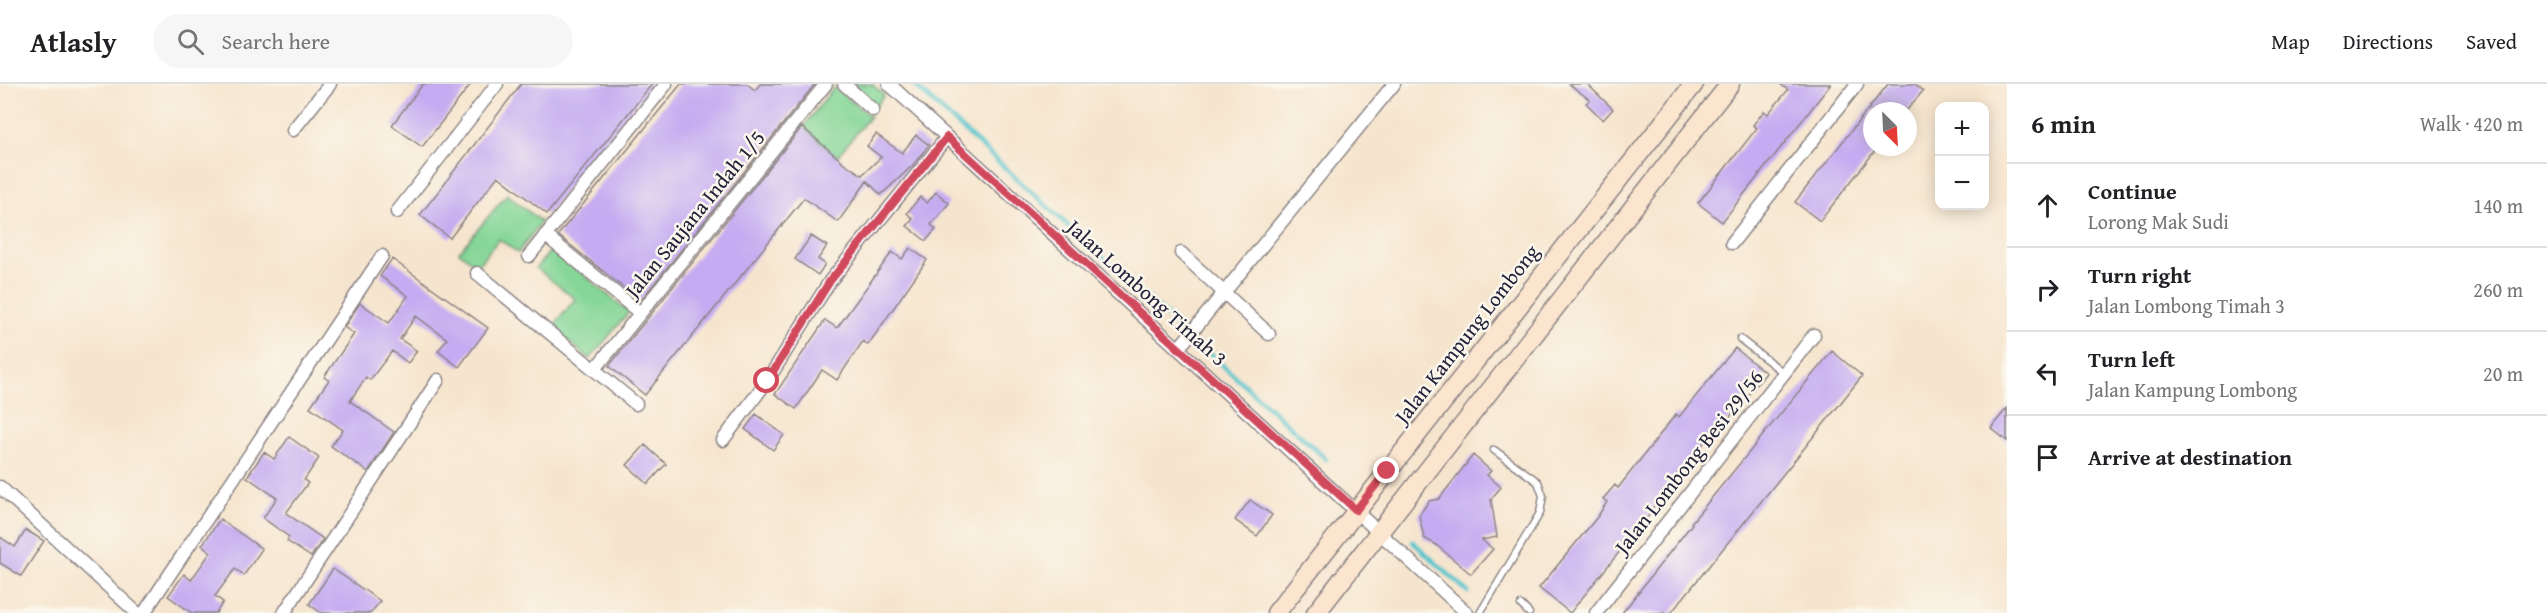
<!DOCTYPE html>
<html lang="en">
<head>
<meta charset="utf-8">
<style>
  body { margin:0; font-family:"Gentium Book Plus",serif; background:#f6f6f6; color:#202124 }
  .controls { position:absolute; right:18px; top:18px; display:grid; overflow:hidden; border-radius:12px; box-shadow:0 3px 15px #0003 }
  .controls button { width:54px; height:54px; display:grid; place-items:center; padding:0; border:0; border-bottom:2px solid #e0e0e0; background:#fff; color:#202124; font:30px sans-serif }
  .compass { position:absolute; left:1863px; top:18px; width:54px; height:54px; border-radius:50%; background:#fff; box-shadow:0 3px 15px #0003; rotate:156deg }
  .stop { position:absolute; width:18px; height:18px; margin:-14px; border:4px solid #d1495b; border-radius:50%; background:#fff }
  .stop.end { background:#d1495b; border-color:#fff; box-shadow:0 2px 6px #0008 }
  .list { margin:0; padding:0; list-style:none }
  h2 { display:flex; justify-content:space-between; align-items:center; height:78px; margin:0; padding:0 24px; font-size:26px }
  h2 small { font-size:20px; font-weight:400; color:#757577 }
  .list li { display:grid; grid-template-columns:39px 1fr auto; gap:18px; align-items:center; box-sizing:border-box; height:84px; padding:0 24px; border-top:2px solid #e0e0e0 }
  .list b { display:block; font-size:22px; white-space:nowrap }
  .list p { margin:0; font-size:20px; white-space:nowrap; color:#757577 }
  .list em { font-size:20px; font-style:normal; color:#757577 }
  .icon { flex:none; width:33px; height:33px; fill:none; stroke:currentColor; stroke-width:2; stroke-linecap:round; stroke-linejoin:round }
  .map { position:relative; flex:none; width:2007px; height:529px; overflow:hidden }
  header { display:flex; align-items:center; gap:36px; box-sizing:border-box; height:84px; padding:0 30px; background:#fff; border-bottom:2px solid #e0e0e0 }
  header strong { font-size:28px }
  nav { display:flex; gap:33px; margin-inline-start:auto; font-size:21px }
  .search { width:420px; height:54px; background:#f6f6f6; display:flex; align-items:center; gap:15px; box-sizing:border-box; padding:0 21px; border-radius:33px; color:#757577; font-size:22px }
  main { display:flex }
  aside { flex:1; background:#fff }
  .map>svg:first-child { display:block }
  .green { fill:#85d697; stroke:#547c69; stroke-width:1.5 }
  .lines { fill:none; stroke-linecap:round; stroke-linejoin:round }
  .stream { stroke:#57c5cd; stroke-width:4.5 }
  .building { fill:#c5abf1 }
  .lane-casing { stroke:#8c8484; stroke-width:9 }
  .street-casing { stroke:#8c8484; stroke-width:15 }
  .secondary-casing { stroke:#8c8484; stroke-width:21 }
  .lane { stroke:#fff; stroke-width:6 }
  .street { stroke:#fff; stroke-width:12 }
  .secondary { stroke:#fce5cf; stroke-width:18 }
  .route { stroke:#d1495b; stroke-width:8 }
  .labels { text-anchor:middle; stroke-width:5; stroke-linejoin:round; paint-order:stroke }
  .street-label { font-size:21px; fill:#22223b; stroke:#fbf7ec }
</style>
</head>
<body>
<header>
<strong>Atlasly</strong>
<div class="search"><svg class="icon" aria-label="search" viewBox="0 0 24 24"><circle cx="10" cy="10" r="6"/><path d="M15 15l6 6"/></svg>Search here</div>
<nav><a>Map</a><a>Directions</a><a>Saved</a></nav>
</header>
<main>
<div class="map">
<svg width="2007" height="529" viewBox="0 0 2007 529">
  <rect width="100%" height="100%" fill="#fbf7ec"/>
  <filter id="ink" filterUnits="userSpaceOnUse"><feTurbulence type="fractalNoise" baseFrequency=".0167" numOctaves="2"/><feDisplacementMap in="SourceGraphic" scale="12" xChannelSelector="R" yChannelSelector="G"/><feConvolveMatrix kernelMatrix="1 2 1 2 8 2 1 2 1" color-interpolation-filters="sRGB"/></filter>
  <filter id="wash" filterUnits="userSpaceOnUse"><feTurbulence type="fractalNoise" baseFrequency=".008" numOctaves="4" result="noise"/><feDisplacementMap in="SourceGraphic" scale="24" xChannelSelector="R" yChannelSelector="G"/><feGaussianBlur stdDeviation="1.35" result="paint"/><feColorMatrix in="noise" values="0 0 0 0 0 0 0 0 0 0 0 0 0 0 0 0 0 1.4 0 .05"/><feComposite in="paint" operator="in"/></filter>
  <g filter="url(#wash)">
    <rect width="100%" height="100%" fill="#f6e5ce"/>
    <path class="green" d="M 852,0 L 872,0 L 884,11 L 876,22 Z
      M 834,3 L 870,32 L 837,73 L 803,43 Z
      M 507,110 L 541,138 L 518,169 L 499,155 L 477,182 L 459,168 Z
      M 552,165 L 629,228 L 590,275 L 552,244 L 575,215 L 536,184 Z"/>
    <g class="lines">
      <path class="stream" d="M 913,0 L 1178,242
        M 1199,260 L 1326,375
        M 1413,458 L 1468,508"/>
    </g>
    <g id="blocks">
      <path class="building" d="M 423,0 L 471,0 L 422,63 L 392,41 Z
        M 521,0 L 652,0 L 547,130 L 498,92 L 450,154 L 420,131 Z
        M 681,0 L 747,0 L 755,6 L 760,0 L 815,0 L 640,217 L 558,151 Z
        M 1569,0 L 1587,0 L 1613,25 L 1603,36 L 1586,19 L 1590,16 Z
        M 1780,0 L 1831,0 L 1722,138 L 1698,119 L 1757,44 L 1753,41 L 1764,27 L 1768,30 L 1788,6 Z
        M 1888,0 L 1915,0 L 1923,7 L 1906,27 L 1872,27 L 1872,63 L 1878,63 L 1820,137 L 1795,118 Z
        M 802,43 L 844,79 L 862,91 L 881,73 L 867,62 L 876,50 L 902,69 L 916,51 L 929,61 L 912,82 L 881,111 L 867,97 L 838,138 L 804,114 L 645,311 L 609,282 Z
        M 936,108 L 949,119 L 931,141 L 936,145 L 926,157 L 907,142 L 913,135 L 907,129 L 920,113 L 927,119 Z
        M 811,152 L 827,162 L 818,175 L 825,180 L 818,191 L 795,175 Z
        M 910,164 L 927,176 L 868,261 L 863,257 L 837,296 L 822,286 L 796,325 L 775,310 L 825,236 L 837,244 L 892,168 L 902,175 Z
        M 392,175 L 488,244 L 459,283 L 438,267 L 447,255 L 416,232 L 400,255 L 417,267 L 408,279 L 392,267 L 370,296 L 366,293 L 350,317 L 394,348 L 368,388 L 331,362 L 343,346 L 310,323 L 329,296 L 324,293 L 354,250 L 344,243 L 360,219 L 389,239 L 408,212 L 380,192 Z
        M 1735,264 L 1766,289 L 1715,351 L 1712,349 L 1677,391 L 1679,392 L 1649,428 L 1650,430 L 1570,529 L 1539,504 L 1598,432 L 1607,418 L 1603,415 L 1615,401 L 1618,404 L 1676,330 L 1679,333 Z
        M 1832,267 L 1862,292 L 1831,331 L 1671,529 L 1622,529 L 1692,440 L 1691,439 Z
        M 2007,324 L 2007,357 L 1991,344 Z
        M 756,330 L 784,351 L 773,366 L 745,345 Z
        M 289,353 L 319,374 L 304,396 L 308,399 L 286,429 L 323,455 L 311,473 L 287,457 L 289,453 L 263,434 L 277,414 L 247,393 L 264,368 L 274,375 Z
        M 645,361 L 666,380 L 648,400 L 627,381 Z
        M 1473,371 L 1491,387 L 1487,391 L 1501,403 L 1491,415 L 1497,453 L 1482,456 L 1493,465 L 1471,490 L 1435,460 L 1424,454 L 1419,431 L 1429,417 L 1439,415 Z
        M 1250,416 L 1272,431 L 1257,452 L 1235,436 Z
        M 220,435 L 262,465 L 244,491 L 235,485 L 215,512 L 223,518 L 216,529 L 192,529 L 168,512 L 184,490 L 191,496 L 211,468 L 202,461 Z
        M 26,446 L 44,457 L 21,492 L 0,479 L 0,453 L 15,463 Z
        M 333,485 L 380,517 L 371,529 L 321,529 L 309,520 Z"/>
    </g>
  </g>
  <g filter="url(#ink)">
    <use href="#blocks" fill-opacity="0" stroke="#8c8484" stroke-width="1.5"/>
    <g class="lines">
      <g class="lane-casing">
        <path id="lane" d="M 1740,255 L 1784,289
          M 1521,521 L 1529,529
          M 1480,529 L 1540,429 L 1543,412 L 1538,398 L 1494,366"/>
      </g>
      <g class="street-casing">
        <path id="street" d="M 844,0 L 873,26
          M 889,0 L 1467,529
          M 293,46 L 330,0
          M 397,128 L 497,0
          M 545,151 L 640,229
          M 1732,159 L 1857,0
          M 1181,169 L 1269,250
          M 529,172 L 666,0
          M 477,189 L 636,320
          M 1178,265 L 1394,0
          M 595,285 L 826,0
          M 723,356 L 767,297 L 830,197 L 947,53
          M 0,403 L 137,529
          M 144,529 L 382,172
          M 284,529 L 438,296
          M 1596,529 L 1814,251"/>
      </g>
      <g class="secondary-casing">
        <path id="secondary" d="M 1276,529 L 1694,0
          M 1316,529 L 1730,0"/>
      </g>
      <use href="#lane" class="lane"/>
      <use href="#street" class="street"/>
      <use href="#secondary" class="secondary"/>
    </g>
  </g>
  <g class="lines" filter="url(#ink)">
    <path class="route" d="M 767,297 L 830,197 L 947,53 L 1356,426 L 1387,387"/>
  </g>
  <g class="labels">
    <g class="street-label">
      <text transform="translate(695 130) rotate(-51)" y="7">Jalan Saujana Indah 1/5</text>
      <text transform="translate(1147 209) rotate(42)" y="7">Jalan Lombong Timah 3</text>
      <text transform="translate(1467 250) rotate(-52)" y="7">Jalan Kampung Lombong</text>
      <text transform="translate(1689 378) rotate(-52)" y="7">Jalan Lombong Besi 29/56</text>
    </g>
  </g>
</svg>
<div class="controls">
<button>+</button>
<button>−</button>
</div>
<svg class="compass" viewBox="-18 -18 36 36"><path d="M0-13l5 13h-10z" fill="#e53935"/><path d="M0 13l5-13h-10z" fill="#757577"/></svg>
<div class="stop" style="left:767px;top:297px"></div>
<div class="stop end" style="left:1387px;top:387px"></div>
</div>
<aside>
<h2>6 min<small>Walk · 420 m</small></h2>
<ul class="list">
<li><svg class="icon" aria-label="ahead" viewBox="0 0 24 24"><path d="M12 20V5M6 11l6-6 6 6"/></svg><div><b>Continue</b><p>Lorong Mak Sudi</p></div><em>140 m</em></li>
<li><svg class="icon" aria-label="right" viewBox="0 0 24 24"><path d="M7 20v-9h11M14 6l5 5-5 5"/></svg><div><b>Turn right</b><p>Jalan Lombong Timah 3</p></div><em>260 m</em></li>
<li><svg class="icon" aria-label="left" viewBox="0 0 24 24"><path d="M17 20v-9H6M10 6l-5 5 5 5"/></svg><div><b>Turn left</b><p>Jalan Kampung Lombong</p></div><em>20 m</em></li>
<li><svg class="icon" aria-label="arrive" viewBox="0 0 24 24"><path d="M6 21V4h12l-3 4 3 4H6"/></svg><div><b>Arrive at destination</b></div></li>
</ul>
</aside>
</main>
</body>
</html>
